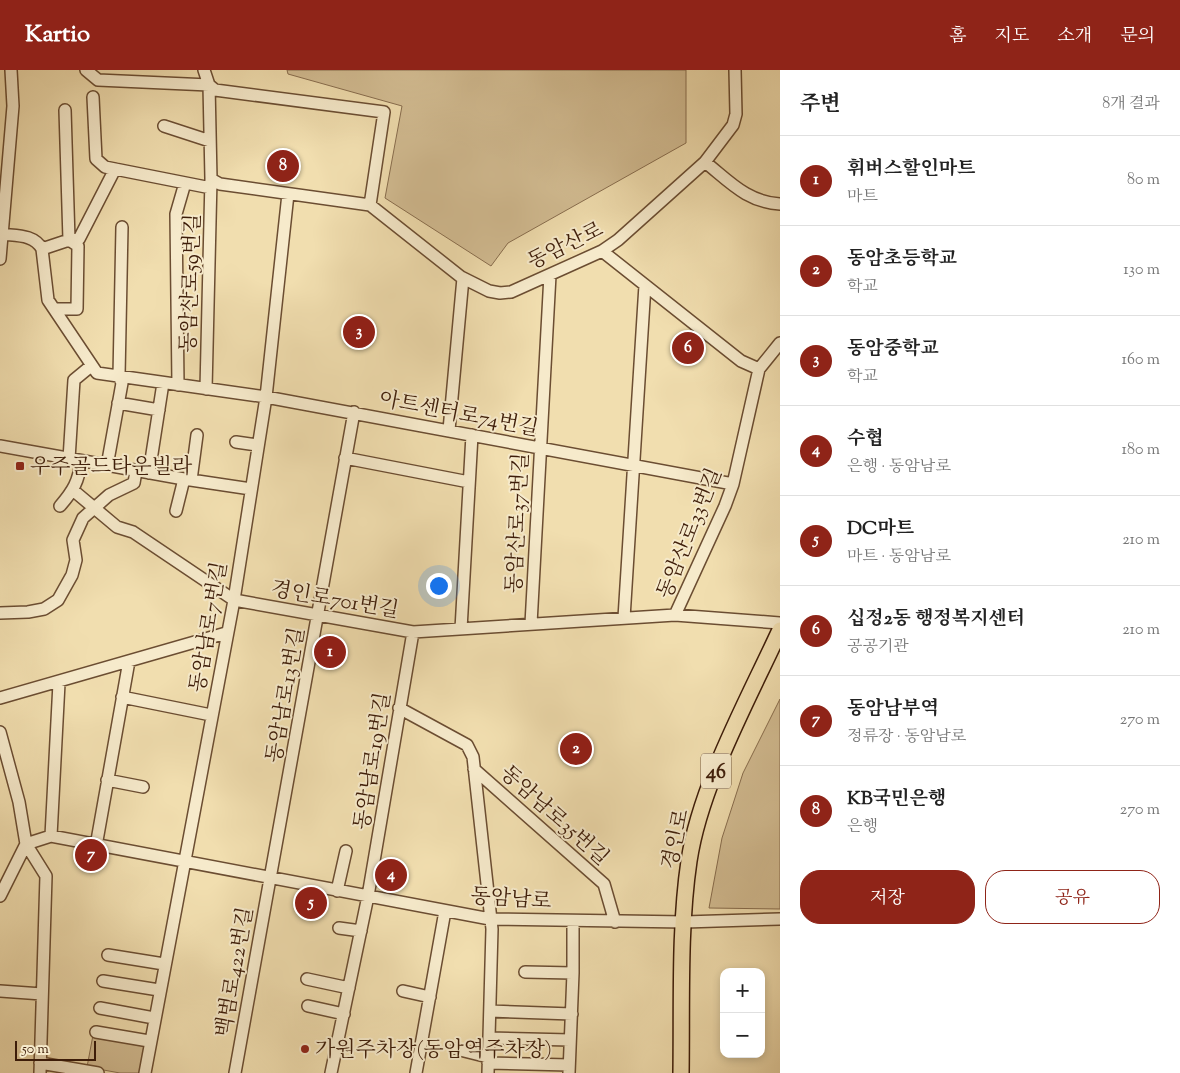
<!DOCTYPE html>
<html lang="ko">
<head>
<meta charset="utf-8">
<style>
  body { margin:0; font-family:"Sorts Mill Goudy","Noto Serif KR",serif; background:#f6f6f6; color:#222 }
  .controls { position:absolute; right:15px; bottom:15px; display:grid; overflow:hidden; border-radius:10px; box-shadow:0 2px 8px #0003 }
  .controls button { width:45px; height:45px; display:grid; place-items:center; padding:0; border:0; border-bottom:1px solid #e0e0e0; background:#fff; color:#222; font:25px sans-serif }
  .scale { position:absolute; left:15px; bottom:12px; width:81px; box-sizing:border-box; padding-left:5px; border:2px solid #3e1d09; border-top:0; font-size:14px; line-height:18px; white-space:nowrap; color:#3e1d09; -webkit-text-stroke:4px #f6eacb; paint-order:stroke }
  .you { position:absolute; left:438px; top:515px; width:18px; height:18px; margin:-12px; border:4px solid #fff; border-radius:50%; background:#1a73e8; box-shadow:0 0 0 8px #1a73e833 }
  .badge { display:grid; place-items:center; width:32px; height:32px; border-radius:50%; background:#8f2418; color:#fff; font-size:16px; font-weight:700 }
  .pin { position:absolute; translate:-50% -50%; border:2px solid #fff; box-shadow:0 1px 5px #0006 }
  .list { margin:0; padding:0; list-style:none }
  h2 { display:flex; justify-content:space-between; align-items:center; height:65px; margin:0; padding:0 20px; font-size:21px }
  h2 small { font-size:16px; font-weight:400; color:#767676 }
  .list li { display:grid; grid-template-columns:32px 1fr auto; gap:15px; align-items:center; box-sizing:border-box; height:90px; padding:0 20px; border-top:1px solid #e0e0e0 }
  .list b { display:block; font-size:19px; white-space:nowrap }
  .list p { margin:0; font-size:16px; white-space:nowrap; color:#767676 }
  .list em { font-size:16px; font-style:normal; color:#767676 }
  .actions { display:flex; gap:10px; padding:15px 20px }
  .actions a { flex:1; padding:11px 0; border:1px solid #8f2418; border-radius:20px; text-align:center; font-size:18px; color:#8f2418 }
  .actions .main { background:#8f2418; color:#fff }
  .map { position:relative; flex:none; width:780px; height:1003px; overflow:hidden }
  header { display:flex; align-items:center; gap:30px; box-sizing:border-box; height:70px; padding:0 25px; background:#8f2418; color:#fff }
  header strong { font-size:24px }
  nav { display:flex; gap:28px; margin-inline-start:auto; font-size:18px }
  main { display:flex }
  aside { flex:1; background:#fff }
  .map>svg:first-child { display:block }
  .green { fill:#d3bd93; stroke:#886d4e }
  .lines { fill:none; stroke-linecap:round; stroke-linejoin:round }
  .minor-casing { stroke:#6b4d32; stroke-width:14 }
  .major-casing { stroke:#3e1d09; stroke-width:18 }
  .minor { stroke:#f6eacb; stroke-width:11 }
  .major { stroke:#f1deaf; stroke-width:15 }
  .poi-dot { fill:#8f2418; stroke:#f6eacb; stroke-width:2 }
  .labels { text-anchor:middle; stroke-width:4; stroke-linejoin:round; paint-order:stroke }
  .shield { fill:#f6eacb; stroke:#755a43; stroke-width:1 }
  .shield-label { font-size:20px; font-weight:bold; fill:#3e1d09 }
  .street-label { font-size:21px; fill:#3e1d09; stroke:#f6eacb }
  .poi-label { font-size:21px; fill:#3e1d09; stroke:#f6eacb; text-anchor:start }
</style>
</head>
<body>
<header>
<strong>Kartio</strong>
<nav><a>홈</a><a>지도</a><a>소개</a><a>문의</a></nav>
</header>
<main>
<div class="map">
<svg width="780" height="1003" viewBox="0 0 780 1003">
  <rect width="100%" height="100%" fill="#f1deaf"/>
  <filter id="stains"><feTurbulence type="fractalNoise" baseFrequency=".004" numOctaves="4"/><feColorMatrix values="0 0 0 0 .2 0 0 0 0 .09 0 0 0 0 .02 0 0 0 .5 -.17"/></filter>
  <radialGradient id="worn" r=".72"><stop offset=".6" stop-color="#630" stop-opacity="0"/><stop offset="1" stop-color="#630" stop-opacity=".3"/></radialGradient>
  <path class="green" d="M 287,0 L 686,0 L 686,73 L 508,173 L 491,196 L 385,128 L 402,36 L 288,4 Z
    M 780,629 L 780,839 L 709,838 L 722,768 L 743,703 Z
    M 93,965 L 146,973 L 141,1003 L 120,1003 L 87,997 Z"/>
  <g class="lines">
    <g class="minor-casing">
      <path id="minor" d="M 86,0 L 98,10 L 209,15 L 215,20 L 384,42 L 370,135
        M 204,0 L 209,15 L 211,109 L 206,319
        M 93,27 L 96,89 L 105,97 L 211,118
        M 164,56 L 210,71
        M 705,92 C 730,112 747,132 780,134
        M 211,109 L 220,114 L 370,135 L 461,207 L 489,221 L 500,223 L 511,222 L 602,181 L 618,170 L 705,92 L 733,55 L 736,44 L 735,0
        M 1,164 C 16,166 34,164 42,179 L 48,230 L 97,303 L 266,327 L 733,414
        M 42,179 L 69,170 L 79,169 L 115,99
        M 602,181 L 741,291 L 759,299 L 733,414 L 725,436 L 675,545
        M 0,189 L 13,36 L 11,0
        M 54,239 L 77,239 L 78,176 L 69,170 L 65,40
        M 759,299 L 780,273
        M 178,315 L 176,144 L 185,113
        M 118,333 L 159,340
        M 449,360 L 463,208
        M 236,372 L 257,375
        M 0,376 L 184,409 L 251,419
        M 345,388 L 469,412
        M 69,389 L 74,310 L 91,296
        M 107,396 L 122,313 L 119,306 L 122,157
        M 149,403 L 163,313
        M 191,410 L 197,365
        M 74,421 L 117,457 L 133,462 L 234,530 L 413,562 L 675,545 L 780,553
        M 60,436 C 73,421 79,411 81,391
        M 176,441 L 184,409
        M 0,543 L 28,542 L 44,539 L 58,530 L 72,505 L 76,490 L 73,470 L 83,448 L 109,425 L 134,413 L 136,401
        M 624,548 L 645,215
        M 531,554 L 550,205
        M 461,559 L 472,365
        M 122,627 L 211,645
        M 0,628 L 226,563
        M 399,638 L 467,675 L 473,687 L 492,859 L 488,1003
        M 0,662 L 19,732 L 26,774 L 46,806 L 40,1003
        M 474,699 L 604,814 L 615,852
        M 107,710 L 143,717
        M 51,766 L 59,613
        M 26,774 L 51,766 L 490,849 L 685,852 L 780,849
        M 96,776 L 129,591
        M 337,821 L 346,781
        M 0,826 L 26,774
        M 339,858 L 361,861
        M 108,885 L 164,894
        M 525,902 L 573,903
        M 307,909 L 349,918
        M 103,911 L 159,920
        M 0,921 L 42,924
        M 403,921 L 430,927
        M 308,936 L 344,944
        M 100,938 L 154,948
        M 490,941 L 572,944
        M 96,962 L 149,971
        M 489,968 L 570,970
        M 456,979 L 488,987
        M 40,993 L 98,1003
        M 488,993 L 569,995
        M 145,1003 L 234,530 L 266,327 L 288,124
        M 235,1003 L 354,342
        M 331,1003 L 368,826 L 413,562
        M 416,1003 L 445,841
        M 569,1003 L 573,903 L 573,851"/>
    </g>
    <g class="major-casing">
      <path id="major" d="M 681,1003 C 682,935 679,858 689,791 C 700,716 748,630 780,560"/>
    </g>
    <use href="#minor" class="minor"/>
    <use href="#major" class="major"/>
  </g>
  <g class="poi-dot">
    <rect x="15" y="391" width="10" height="10" rx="2.5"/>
    <circle cx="305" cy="979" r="5"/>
  </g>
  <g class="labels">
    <rect class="shield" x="701" y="683.5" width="30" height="35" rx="4"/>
    <g class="shield-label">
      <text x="716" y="708">46</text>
    </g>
    <g class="street-label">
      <text transform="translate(565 175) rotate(-26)" y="7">동암산로</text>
      <text transform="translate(190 213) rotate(-88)" y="7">동암산로59번길</text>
      <text transform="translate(459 343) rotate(11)" y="7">아트센터로74번길</text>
      <text transform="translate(517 453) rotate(-87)" y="7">동암산로37번길</text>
      <text transform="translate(689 463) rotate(-68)" y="7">동암산로33번길</text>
      <text transform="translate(335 529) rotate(10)" y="7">경인로701번길</text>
      <text transform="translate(208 557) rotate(-80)" y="7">동암남로7번길</text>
      <text transform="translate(285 625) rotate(-80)" y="7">동암남로13번길</text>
      <text transform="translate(372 691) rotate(-81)" y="7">동암남로19번길</text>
      <text transform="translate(555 745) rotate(42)" y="7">동암남로35번길</text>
      <text transform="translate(675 769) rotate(-78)" y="7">경인로</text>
      <text transform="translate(511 828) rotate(4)" y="7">동암남로</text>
      <text transform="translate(234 902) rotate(-80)" y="7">백범로422번길</text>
    </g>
    <g class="poi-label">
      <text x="30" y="403">우주골드타운빌라</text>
      <text x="315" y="986">가원주차장(동암역주차장)</text>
    </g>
  </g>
  <rect width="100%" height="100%" filter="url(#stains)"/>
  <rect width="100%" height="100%" fill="url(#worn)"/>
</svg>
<div class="controls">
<button>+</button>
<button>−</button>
</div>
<div class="scale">50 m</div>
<div class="you"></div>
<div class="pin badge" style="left:330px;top:582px">1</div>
<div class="pin badge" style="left:576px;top:679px">2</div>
<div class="pin badge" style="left:359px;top:262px">3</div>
<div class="pin badge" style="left:391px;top:805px">4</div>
<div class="pin badge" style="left:311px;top:833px">5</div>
<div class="pin badge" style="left:688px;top:278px">6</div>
<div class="pin badge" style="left:91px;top:785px">7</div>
<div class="pin badge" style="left:283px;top:96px">8</div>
</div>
<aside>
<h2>주변<small>8개 결과</small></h2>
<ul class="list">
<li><span class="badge">1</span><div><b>휘버스할인마트</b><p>마트</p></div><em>80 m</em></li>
<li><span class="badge">2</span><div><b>동암초등학교</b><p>학교</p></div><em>130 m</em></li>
<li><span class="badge">3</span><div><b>동암중학교</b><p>학교</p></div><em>160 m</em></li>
<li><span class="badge">4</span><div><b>수협</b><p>은행 · 동암남로</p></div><em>180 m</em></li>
<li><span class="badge">5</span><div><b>DC마트</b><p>마트 · 동암남로</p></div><em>210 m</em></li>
<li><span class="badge">6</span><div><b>십정2동 행정복지센터</b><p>공공기관</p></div><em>210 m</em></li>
<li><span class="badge">7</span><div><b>동암남부역</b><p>정류장 · 동암남로</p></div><em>270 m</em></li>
<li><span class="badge">8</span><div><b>KB국민은행</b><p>은행</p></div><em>270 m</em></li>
</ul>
<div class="actions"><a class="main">저장</a><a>공유</a></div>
</aside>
</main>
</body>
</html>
